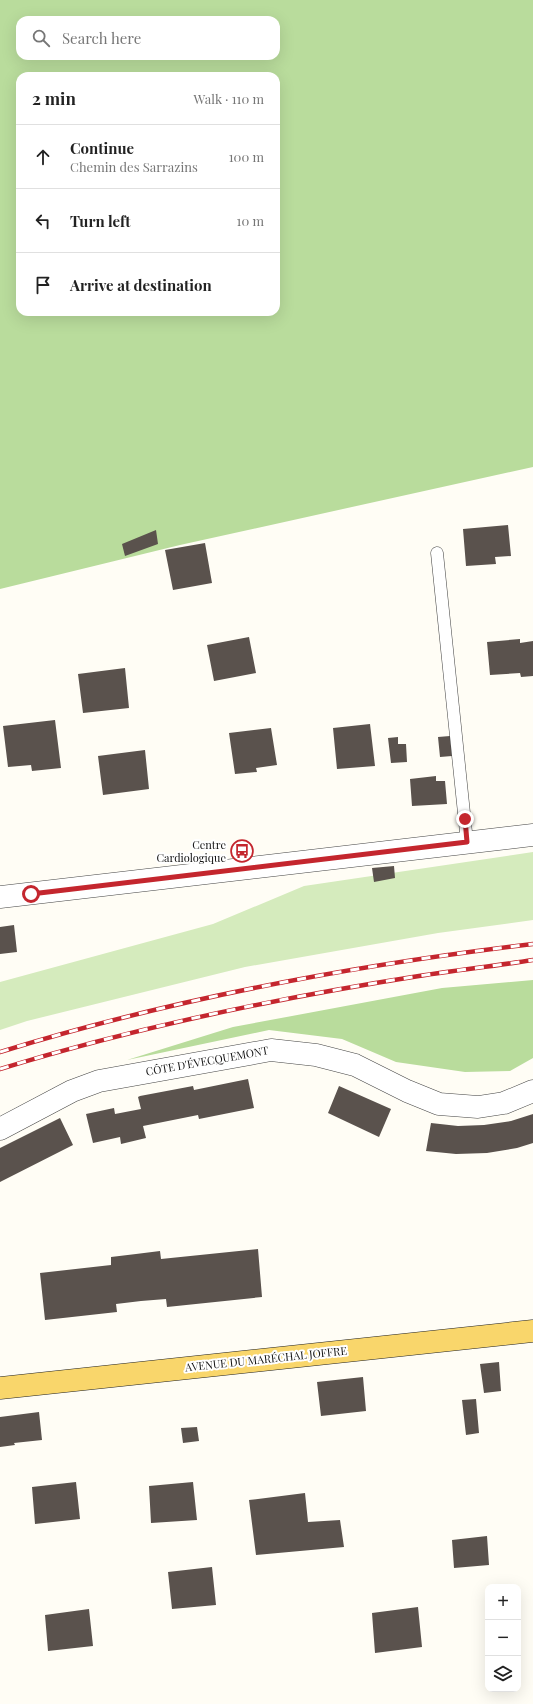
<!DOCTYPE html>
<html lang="en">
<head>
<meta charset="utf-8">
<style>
  body { margin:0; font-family:"Playfair Display",serif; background:#f6f6f6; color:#222 }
  .controls { position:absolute; right:12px; bottom:12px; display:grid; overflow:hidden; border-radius:8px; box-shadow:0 4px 16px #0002 }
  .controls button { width:36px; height:36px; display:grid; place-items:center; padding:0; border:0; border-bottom:1px solid #e0e0e0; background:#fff; color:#222; font:20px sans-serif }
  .stop { position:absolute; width:12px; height:12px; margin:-9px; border:3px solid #c4262e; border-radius:50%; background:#fff }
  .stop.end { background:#c4262e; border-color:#fff; box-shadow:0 1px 4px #0008 }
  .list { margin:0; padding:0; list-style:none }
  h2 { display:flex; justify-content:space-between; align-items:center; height:52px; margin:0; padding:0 16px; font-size:17px }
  h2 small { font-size:13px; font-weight:400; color:#767676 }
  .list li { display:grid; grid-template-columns:26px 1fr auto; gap:12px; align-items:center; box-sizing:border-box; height:64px; padding:0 16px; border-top:1px solid #e0e0e0 }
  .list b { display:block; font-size:15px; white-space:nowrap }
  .list p { margin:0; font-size:13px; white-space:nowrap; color:#767676 }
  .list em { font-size:13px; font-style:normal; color:#767676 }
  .icon { flex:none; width:22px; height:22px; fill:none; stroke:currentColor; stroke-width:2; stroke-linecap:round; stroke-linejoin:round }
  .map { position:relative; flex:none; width:533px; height:1704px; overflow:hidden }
  .search { position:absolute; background:#fff; box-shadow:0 4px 16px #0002; left:16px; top:16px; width:264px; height:44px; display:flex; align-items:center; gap:10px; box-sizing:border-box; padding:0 14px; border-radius:12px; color:#767676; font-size:15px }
  .panel { position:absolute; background:#fff; box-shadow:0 4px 16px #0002; left:16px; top:72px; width:264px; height:244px; border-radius:12px }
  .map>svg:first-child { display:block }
  .green { fill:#d5ebbd }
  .forest { fill:#b9dc9c; fill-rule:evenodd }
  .building { fill:#5a524d }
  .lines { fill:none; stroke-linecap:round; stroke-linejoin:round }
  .service-casing { stroke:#444; stroke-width:13 }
  .minor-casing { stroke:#444; stroke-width:23 }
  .tertiary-casing { stroke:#444; stroke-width:23 }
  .primary-casing { stroke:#222; stroke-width:23 }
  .service { stroke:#fff; stroke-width:12 }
  .minor { stroke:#fff; stroke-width:22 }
  .tertiary { stroke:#fff; stroke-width:22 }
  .primary { stroke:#f9d66b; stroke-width:22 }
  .rail-casing { stroke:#c4262e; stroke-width:4.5 }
  .rail { stroke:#fff; stroke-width:3; stroke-dasharray:9; stroke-linecap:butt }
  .route { stroke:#c4262e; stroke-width:5 }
  .labels { text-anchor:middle; stroke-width:4; stroke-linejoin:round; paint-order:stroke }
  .poi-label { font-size:11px; fill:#111; stroke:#fff; text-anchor:end }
  .street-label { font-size:11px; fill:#111; stroke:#fff }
</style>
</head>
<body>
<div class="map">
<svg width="533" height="1704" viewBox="0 0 533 1704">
  <rect width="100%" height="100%" fill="#fffdf5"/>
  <path class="green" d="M 533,852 L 533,920 L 438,933 L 245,967 L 27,1021 L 0,1030 L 0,982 L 213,924 L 304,886 Z"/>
  <path class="forest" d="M 0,0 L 533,0 L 533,467 L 180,545 L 0,589 ZM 20,20 L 276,20 L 276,56 L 20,56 ZM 20,76 L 276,76 L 276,312 L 20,312 Z
    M 533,980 L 533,1058 L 510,1071 L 465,1072 L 396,1062 L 342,1039 L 269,1030 L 127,1060 L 233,1027 L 442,988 Z"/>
  <path class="building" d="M 508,525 L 511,556 L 495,557 L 496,564 L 466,566 L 463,529 Z
    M 156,530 L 158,544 L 125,556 L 122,544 Z
    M 205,543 L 212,583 L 173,590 L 165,550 Z
    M 249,637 L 256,673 L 214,681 L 207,645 Z
    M 520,639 L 520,643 L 533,641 L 533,676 L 521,677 L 520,673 L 490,675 L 487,642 Z
    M 125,668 L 129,708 L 83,713 L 78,674 Z
    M 55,720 L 61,768 L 32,771 L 31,765 L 8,767 L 3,726 Z
    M 370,724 L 375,766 L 337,769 L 333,728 Z
    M 271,728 L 277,765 L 256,768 L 257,772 L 235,774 L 229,733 Z
    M 450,736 L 452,756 L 440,757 L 438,737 Z
    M 398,737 L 398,744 L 406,744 L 407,762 L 391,763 L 388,738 Z
    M 145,750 L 149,789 L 103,795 L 98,756 Z
    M 436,776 L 436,781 L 445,781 L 447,804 L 412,806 L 410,779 Z
    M 394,866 L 395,878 L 374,882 L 372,868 Z
    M 14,925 L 17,952 L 0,954 L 0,927 Z
    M 248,1079 L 254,1108 L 199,1119 L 198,1115 L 143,1126 L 146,1138 L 121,1144 L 120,1137 L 93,1143 L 86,1114 L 114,1108 L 115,1114 L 141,1109 L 138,1097 L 140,1096 L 193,1086 L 194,1090 Z
    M 339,1086 L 391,1109 L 379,1137 L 328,1113 Z
    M 533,1114 L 533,1143 L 517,1148 L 487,1153 L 456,1154 L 426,1151 L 431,1123 L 458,1126 L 484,1125 L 511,1121 Z
    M 60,1118 L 73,1145 L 0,1182 L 0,1148 Z
    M 258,1249 L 262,1297 L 167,1307 L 166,1299 L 141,1301 L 116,1304 L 117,1312 L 45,1320 L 40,1273 L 111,1265 L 111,1257 L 136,1254 L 160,1251 L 161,1259 Z
    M 499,1362 L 501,1391 L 484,1393 L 480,1364 Z
    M 363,1377 L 366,1411 L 321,1416 L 317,1382 Z
    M 476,1399 L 479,1433 L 466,1435 L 462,1400 Z
    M 39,1412 L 42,1440 L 14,1443 L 15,1445 L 0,1447 L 0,1417 Z
    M 197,1427 L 199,1441 L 183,1443 L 181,1428 Z
    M 76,1482 L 80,1519 L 35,1524 L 32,1487 Z
    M 193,1482 L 197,1520 L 151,1523 L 149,1486 Z
    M 305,1493 L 308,1522 L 340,1520 L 344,1547 L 256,1555 L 249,1500 Z
    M 487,1536 L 489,1565 L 454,1568 L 452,1540 Z
    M 212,1567 L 216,1605 L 172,1609 L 168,1572 Z
    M 418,1607 L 422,1647 L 375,1653 L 372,1613 Z
    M 89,1609 L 93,1646 L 48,1651 L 45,1615 Z"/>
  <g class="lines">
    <g class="service-casing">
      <path id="service" d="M 437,553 L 467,842"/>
    </g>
    <g class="minor-casing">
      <path id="minor" d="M 0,897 L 533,835"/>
    </g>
    <g class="tertiary-casing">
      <path id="tertiary" d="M 0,1129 L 72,1091 L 99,1081 L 271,1050 L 316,1055 L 355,1065 L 407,1091 L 439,1104 L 478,1107 L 504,1103 L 533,1091"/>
    </g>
    <g class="primary-casing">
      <path id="primary" d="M 0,1388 L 533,1331"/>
    </g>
    <use href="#service" class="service"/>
    <use href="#minor" class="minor"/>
    <use href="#tertiary" class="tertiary"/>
    <use href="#primary" class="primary"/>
    <g class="rail-casing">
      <path id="rail" d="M 0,1052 C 172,999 355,965 533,944
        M 0,1069 C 137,1027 278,998 419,976 C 457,970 495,966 533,960"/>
    </g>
    <use href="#rail" class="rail"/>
  </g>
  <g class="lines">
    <path class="route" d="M 31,894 L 467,842 L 465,819"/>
  </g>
  <defs>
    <g id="bus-ring" transform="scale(1.15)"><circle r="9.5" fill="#fff" stroke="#c4262e" stroke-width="1.5"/><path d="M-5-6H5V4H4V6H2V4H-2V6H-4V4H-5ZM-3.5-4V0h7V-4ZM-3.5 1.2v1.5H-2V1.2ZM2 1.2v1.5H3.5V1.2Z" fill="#c4262e"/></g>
  </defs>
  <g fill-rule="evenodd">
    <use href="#bus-ring" x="242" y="851"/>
  </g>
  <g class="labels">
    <g class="poi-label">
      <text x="226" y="849">Centre<tspan x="226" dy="13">Cardiologique</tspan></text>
    </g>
    <g class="street-label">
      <text transform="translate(207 1061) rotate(-10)" y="4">CÔTE D'ÉVECQUEMONT</text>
      <text transform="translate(266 1359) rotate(-6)" y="4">AVENUE DU MARÉCHAL JOFFRE</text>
    </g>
  </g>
</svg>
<div class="controls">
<button>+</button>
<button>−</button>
<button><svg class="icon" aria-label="layers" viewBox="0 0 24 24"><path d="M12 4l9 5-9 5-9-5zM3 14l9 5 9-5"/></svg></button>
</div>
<div class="stop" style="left:31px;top:894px"></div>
<div class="stop end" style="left:465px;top:819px"></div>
<div class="search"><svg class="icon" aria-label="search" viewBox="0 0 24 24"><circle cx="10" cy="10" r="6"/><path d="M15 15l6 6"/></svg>Search here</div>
<section class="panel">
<h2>2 min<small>Walk · 110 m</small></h2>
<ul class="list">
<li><svg class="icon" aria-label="ahead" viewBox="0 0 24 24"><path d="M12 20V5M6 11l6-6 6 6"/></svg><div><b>Continue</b><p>Chemin des Sarrazins</p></div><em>100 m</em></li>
<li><svg class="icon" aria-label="left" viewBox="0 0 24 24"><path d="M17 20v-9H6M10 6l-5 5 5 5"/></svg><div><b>Turn left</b></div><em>10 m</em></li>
<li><svg class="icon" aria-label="arrive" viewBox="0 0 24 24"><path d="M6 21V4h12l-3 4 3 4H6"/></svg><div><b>Arrive at destination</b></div></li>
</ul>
</section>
</div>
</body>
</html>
